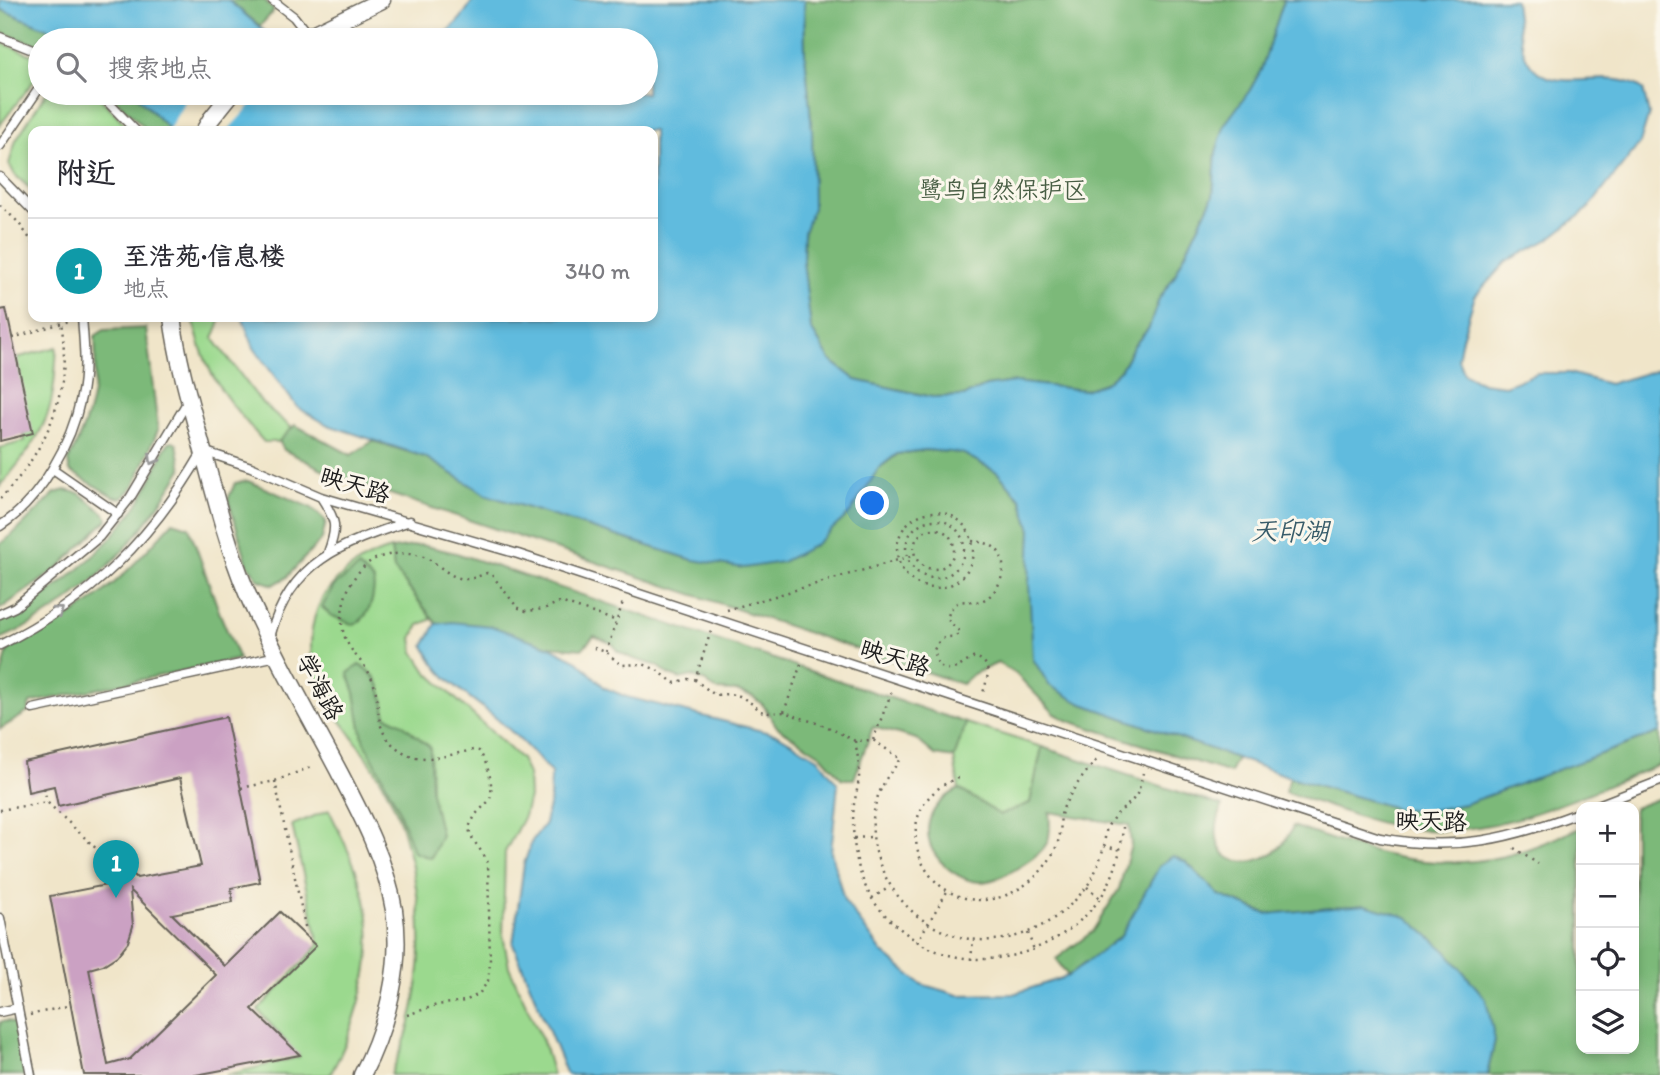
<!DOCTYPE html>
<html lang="zh">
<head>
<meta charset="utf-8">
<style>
  body { margin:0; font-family:Itim,"LXGW WenKai TC",sans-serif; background:#f2f2f3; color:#2b2b33 }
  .controls { position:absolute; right:21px; bottom:21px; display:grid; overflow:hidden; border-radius:14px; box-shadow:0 4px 10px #0003 }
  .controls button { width:63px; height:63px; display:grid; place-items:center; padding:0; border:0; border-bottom:2px solid #e1e1e2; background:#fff; color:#2b2b33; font:35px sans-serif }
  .you { position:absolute; left:873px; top:504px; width:24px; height:24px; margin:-18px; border:5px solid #fff; border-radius:50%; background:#1a73e8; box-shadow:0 0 0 10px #1a73e833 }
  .badge { display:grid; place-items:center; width:46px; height:46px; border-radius:50%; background:#b5179e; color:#fff; font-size:23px; font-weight:700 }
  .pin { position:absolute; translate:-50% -58px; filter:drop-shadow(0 2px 4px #0008) }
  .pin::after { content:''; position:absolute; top:37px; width:24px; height:21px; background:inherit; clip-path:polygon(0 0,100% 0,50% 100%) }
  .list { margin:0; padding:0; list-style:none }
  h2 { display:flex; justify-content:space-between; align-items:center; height:91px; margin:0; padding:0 28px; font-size:30px }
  h2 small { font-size:23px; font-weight:400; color:#7c7c81 }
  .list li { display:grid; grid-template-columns:46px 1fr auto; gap:21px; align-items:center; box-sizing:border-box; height:105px; padding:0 28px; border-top:2px solid #e1e1e2 }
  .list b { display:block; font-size:26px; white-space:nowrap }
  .list p { margin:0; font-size:23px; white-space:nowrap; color:#7c7c81 }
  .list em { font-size:23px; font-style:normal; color:#7c7c81 }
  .icon { flex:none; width:38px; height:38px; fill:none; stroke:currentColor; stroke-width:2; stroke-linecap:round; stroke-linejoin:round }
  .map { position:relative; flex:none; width:1660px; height:1075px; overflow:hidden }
  .search { position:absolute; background:#fff; box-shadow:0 4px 10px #0003; left:28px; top:28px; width:630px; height:77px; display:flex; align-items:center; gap:18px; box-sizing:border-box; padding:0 24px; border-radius:38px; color:#7c7c81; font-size:26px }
  .panel { position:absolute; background:#fff; box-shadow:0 4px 10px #0003; left:28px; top:126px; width:630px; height:196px; border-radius:14px }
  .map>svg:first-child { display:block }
  .green { fill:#9bd98e; stroke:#5c7a55; stroke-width:2 }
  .forest { fill:#7cb979; stroke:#4c6a4a; stroke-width:2 }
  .water { fill:#61bbde; stroke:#3e6c7d; stroke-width:2 }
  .pier { fill:#f0e5c9 }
  .building { fill:#cba1c3; fill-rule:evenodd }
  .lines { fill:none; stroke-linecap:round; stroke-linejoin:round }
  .lane-casing { stroke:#666259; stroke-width:11 }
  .street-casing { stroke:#666259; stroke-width:19 }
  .path { stroke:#666259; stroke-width:2.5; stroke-dasharray:2 5; stroke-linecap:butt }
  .lane { stroke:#fff; stroke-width:8 }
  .street { stroke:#fff; stroke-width:16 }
  .oneway { stroke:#999 }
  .labels { text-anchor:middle; stroke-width:6; stroke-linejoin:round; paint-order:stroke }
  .park-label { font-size:24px; fill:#485e44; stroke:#fbf7ec }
  .street-label { font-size:24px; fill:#1c1c1c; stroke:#fbf7ec }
  .water-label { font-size:26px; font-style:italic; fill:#385c6a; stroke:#fbf7ec }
</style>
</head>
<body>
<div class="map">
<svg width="1660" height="1075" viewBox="0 0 1660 1075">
  <rect width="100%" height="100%" fill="#fbf7ec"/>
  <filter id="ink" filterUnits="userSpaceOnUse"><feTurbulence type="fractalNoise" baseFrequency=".0143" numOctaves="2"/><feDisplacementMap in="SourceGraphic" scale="14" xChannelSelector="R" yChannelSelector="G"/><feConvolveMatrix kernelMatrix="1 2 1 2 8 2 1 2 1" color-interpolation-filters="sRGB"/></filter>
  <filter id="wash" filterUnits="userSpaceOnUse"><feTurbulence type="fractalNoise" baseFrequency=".00686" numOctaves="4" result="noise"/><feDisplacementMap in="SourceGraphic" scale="28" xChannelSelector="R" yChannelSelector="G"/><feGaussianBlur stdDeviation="1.57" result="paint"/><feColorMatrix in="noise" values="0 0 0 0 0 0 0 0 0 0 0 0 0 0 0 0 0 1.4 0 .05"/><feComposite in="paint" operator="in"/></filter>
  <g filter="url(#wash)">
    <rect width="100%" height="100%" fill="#f0e5c9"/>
    <path class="green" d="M 0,42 L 40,58 L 40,73 L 0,125 Z
      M 46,93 L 95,93 L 132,131 L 33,131 L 33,191 L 15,175 L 9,164 L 16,140 Z
      M 193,317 L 222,317 L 213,338 L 262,403 L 309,442 L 264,442 C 227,401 203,373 193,317 Z
      M 57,347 C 55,372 55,400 44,423 C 34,446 16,467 0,486 L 0,448 L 25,441 L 16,358 Z
      M 391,549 L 394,569 L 432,619 L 419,625 L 412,638 L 414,652 L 427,672 L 521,759 L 528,774 L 529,797 L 524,816 L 505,852 L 503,935 L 509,967 L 544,1044 L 553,1075 L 391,1075 C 396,1060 404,1046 408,1030 C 423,975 424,917 411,862 C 406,844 402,823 394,806 C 383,779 364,753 347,729 C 338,717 326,703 320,689 C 308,660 307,625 323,597 C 338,574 364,556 391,549 Z
      M 966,723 L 1042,747 L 1030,803 L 1000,815 L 959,789 L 954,758 Z
      M 329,810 C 347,847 366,885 369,926 C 373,972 352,1036 330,1075 L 226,1075 L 299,1057 L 258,1010 L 319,945 L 292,825 Z"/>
    <path class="forest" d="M 228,0 L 265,0 L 274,11 L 260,26 Z
      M 804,0 L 1284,0 L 1261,70 L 1216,152 L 1213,196 L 1174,277 L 1159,299 L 1149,328 L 1133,347 L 1121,369 L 1105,383 L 1084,390 L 1014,382 L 986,386 L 964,396 L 932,397 L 856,380 L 830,360 L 811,329 L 803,261 L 804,232 L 813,208 L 812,131 L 805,53 Z
      M 0,9 L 58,33 L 68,40 L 40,40 L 40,46 L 0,32 Z
      M 109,93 L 134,93 L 171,131 L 148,131 Z
      M 146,328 L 158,430 L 134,486 L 123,498 L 114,497 L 70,471 L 68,461 C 91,418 98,385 95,336 L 104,330 Z
      M 295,425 L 351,455 L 373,441 L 425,457 L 487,495 L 693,560 L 850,513 L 879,468 L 898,454 L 925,450 L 963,453 L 997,472 L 1021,499 L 1031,530 L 1029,584 L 1080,703 L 1237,758 L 1230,773 L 1069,721 L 1055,714 L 1016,674 L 998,663 L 973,674 L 962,684 L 336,476 L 284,450 L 279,441 Z
      M 173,441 L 177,444 L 182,469 C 137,544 82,605 0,639 L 0,620 C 52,597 102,554 135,508 C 147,491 156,469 164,450 L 169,442 Z
      M 248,481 L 312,508 L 326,521 L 322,539 L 286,578 L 273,585 L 259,580 L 248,565 L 228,499 L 235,483 Z
      M 65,490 L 79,493 L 105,514 L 108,519 L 56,570 L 0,609 L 0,544 L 21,527 L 55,493 Z
      M 173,522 L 189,527 L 220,614 L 239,659 L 30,703 L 28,712 L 0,729 L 0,680 L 8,650 C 38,635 69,619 96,598 C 125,576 149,548 173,522 Z
      M 421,545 L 456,553 L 966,723 L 954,758 L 935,755 L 916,739 L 873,727 L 854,779 L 842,779 L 821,755 L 777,727 L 763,705 L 753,697 L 736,691 L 716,690 L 706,682 L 692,676 L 680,679 L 669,675 L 658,666 L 631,658 L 617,651 L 613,644 L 594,636 L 582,649 L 548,646 L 437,624 L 394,569 L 391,549 Z
      M 359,567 L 374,581 C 374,598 370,617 354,625 L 330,615 L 322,607 L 334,586 Z
      M 359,665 C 383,677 381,691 386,716 L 401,723 L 430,747 L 431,792 L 441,835 L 431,858 L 413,852 L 397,805 L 363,739 L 355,693 L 348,673 Z
      M 1660,732 L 1660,765 C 1583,794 1499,839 1414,829 C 1370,824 1327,805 1285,792 L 1290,777 L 1395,808 L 1427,811 L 1465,804 Z
      M 1042,747 L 1222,806 C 1219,817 1215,827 1217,838 C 1222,872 1264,865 1282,845 C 1286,840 1290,832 1293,826 C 1364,851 1429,874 1505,856 C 1531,850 1556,837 1581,828 L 1581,1049 L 1634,1049 L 1634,808 L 1660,798 L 1660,1075 L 1487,1075 L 1495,1040 L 1365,905 L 1267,914 L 1219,895 L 1186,862 L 1140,904 L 1121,936 L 1068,976 L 1056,959 L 1092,932 L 1119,889 L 1131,845 L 1129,825 L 1049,812 C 1052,841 1049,848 1024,864 C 1010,873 997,881 980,882 C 969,882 958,876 950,870 C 917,844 922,808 959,789 L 1000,815 L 1030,803 Z
      M 8,1021 L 15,1024 L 17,1028 L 26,1075 L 0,1075 L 0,1022 Z"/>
    <path class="water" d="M 0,0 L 228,0 L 275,40 L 68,40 L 58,33 L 0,9 Z
      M 473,0 L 804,0 L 805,53 L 812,131 L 813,208 L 804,232 L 803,261 L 811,329 L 830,360 L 856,380 L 932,397 L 964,396 L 986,386 L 1014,382 L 1084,390 L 1105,383 L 1121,369 L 1133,347 L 1149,328 L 1159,299 L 1174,277 L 1213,196 L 1216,152 L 1225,124 L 1250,90 L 1261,70 L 1284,0 L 1515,0 C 1517,16 1518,34 1523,49 C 1541,106 1604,62 1643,89 L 1649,114 L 1640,143 L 1588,209 L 1549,239 L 1506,262 L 1475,296 L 1462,338 L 1458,359 L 1464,374 L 1482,383 L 1505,386 L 1537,373 L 1569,373 L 1609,384 L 1660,369 L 1660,732 L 1465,804 L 1427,811 L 1395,808 L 1290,777 L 1080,703 L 1049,685 L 1033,659 L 1029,584 L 1031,530 L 1021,499 L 997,472 L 962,453 L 925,450 L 897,454 L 879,468 L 850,513 L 815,545 L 782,562 L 744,568 L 693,560 L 487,495 L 425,457 L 328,425 L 297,407 L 254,348 L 242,317 L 653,317 L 653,131 L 171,131 L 134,93 L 646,93 L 646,40 L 440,40 L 462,17 Z
      M 452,622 L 491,626 L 548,646 L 578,661 L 605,688 L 627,697 L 778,735 L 818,758 L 838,784 L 831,852 L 844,900 L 883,953 L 921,984 L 958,995 L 1013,994 L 1068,976 L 1121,936 L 1160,865 L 1173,856 L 1186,862 L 1219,895 L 1266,914 L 1365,905 L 1407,917 L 1446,951 L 1486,999 L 1495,1040 L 1487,1075 L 567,1075 L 513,944 L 524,864 L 532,841 L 545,823 L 550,801 L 551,773 C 534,753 516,735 497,719 C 467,693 443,684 424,646 L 436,624 Z"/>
    <path class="pier" d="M 190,93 L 262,93 L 227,131 L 168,131 Z"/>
    <g id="blocks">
      <path class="building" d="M 6,309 L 33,433 L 0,441 L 0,310 Z
        M 226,717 L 260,882 L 231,888 L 233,902 L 172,914 L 225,966 L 280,912 L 316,946 L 252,1009 L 300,1055 L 196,1075 L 84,1075 L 50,896 L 122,882 L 99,859 L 108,850 L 137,878 L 201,866 L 180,778 L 58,806 L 54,786 L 28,792 L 24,762 ZM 130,890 L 216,975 L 130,1059 L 108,1065 L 89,969 L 103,965 L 117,956 L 128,942 L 133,926 Z"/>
    </g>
  </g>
  <g filter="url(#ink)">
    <use href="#blocks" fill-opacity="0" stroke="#666259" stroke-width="2"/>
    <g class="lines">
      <g class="lane-casing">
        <path id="lane" d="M 272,0 L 294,17 L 308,35
          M 0,37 L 40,53
          M 99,93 L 136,131
          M 0,146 L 40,87
          M 0,177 L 33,211
          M 53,469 L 118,514
          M 321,497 C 336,520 338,526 328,553
          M 0,526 C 40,501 72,442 81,397 C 87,371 84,343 82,317
          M 0,614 L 15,607 L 99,537 L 130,498 L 188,401
          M 270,637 C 290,561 341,544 410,521
          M 0,645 C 91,600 152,539 203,451 L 251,467 L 321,497 L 518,554 L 1380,838 C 1456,852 1510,839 1581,812
          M 33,709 L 277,656
          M 1593,807 L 1660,781
          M 0,918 L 31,1075
          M 0,1012 L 18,1008"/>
      </g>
      <g class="street-casing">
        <path id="street" d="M 300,40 L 382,0
          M 204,131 L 211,119 L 232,93
          M 172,317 C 178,363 191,406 203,451 C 216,500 228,547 247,593 C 273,653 306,710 337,768 C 360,812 386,860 394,910 C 403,965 387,1027 362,1075"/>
      </g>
      <path class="path" d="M 0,205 L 18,222 L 33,243
        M 12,338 L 69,321
        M 0,499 C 49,448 74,387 60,317
        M897 550a38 38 0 1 1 76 0a38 38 0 1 1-76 0Z
        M906 549a29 29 0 1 1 58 0a29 29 0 1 1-58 0Z
        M914 549a20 20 0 1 1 40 0a20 20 0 1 1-40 0Z
        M 972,541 C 982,542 990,543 997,550 C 1011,565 999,595 981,601 C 974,603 967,600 959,602 C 952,605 949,612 947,619 L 960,632 L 955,637 C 944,636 939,639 934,650 L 938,665 C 954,676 962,663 975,657 C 994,663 987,679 983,693
        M 727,610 L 915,555
        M 594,648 L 606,652 L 621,665 L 643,664 L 657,670 L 674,683 L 688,679 L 695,680 L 715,695 L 728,694 L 740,696 L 754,705 L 760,711 L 769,713 L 784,712 L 828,727 L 855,741 L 873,740 L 901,759 C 895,767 887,775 883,785 C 872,805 870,830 876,852 C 882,876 896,897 915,914 C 971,959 1041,943 1084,890 C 1094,878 1100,861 1104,846 C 1105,840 1105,831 1108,826 C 1114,813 1130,806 1137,794 C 1140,788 1141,780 1143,773
        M 606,652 L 623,602
        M 695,680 L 711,631
        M 784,712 L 802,661
        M 873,740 L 892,691
        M 855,741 C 857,752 860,766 859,778 C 858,786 856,795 854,804 C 851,835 855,870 871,897 C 880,912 894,924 908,935 C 968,981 1059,957 1101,897 C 1115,876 1121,852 1123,827
        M 958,778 C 886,804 914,899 980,900 C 1014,901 1051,871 1059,838 C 1062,829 1059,820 1062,811 C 1070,791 1084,775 1098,758
        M 275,781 L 306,931
        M 44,788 L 47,802
        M 241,788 L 275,781 L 311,767
        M 0,810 L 47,802 L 103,855
        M 854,838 L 872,837
        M 1104,846 L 1122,850
        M 1514,848 L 1538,864
        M 1087,887 L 1100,898
        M 872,898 L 890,887
        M 1028,933 L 1034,950
        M 917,942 L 948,890
        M 971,960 L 973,940
        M 30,1015 L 71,1005
        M 407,1015 L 437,1005 L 465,1001 L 479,994 L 488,981 L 490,963 L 488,863 C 483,850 470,841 469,827 L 476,814 L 490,800 C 494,784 488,764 479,751 L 473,750 C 452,754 425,764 405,753 C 369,733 384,709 372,679 C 367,666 355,657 348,644 C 333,618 347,574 373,560 C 389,552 414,551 430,560 C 442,567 451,579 467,579 C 474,579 480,575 487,573 L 492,575 L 517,607 L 526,611 L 544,609 L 560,602 L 617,621"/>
      <use href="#lane" class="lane"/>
      <use href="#street" class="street"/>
    </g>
    <defs><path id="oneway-chevron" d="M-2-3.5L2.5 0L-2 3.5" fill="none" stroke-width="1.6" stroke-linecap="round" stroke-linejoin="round" transform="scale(1.75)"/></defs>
    <g class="oneway">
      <use href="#oneway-chevron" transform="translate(153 460) rotate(121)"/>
      <use href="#oneway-chevron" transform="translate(59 611) rotate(-37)"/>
    </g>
  </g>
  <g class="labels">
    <g class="park-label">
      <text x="1003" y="198">鹭鸟自然保护区</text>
    </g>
    <g class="street-label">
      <text transform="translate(355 485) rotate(17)" y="8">映天路</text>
      <text transform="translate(895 658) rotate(18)" y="8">映天路</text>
      <text transform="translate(320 687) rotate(62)" y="8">学海路</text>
      <text transform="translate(1431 821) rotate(2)" y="8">映天路</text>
    </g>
    <g class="water-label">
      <text x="1290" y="540">天印湖</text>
    </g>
  </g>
</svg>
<div class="controls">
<button>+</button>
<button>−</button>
<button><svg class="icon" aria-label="locate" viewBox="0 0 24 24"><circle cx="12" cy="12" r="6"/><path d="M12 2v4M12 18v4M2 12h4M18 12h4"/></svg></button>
<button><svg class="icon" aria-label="layers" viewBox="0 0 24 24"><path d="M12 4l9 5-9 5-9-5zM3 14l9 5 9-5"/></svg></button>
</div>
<div class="you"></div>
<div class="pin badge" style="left:116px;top:898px;background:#0f9aa8">1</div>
<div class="search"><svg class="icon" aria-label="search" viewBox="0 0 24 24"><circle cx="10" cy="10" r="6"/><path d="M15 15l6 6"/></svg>搜索地点</div>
<section class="panel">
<h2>附近<small></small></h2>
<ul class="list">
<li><span class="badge" style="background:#0f9aa8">1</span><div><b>至浩苑·信息楼</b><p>地点</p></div><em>340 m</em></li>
</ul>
</section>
</div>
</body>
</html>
